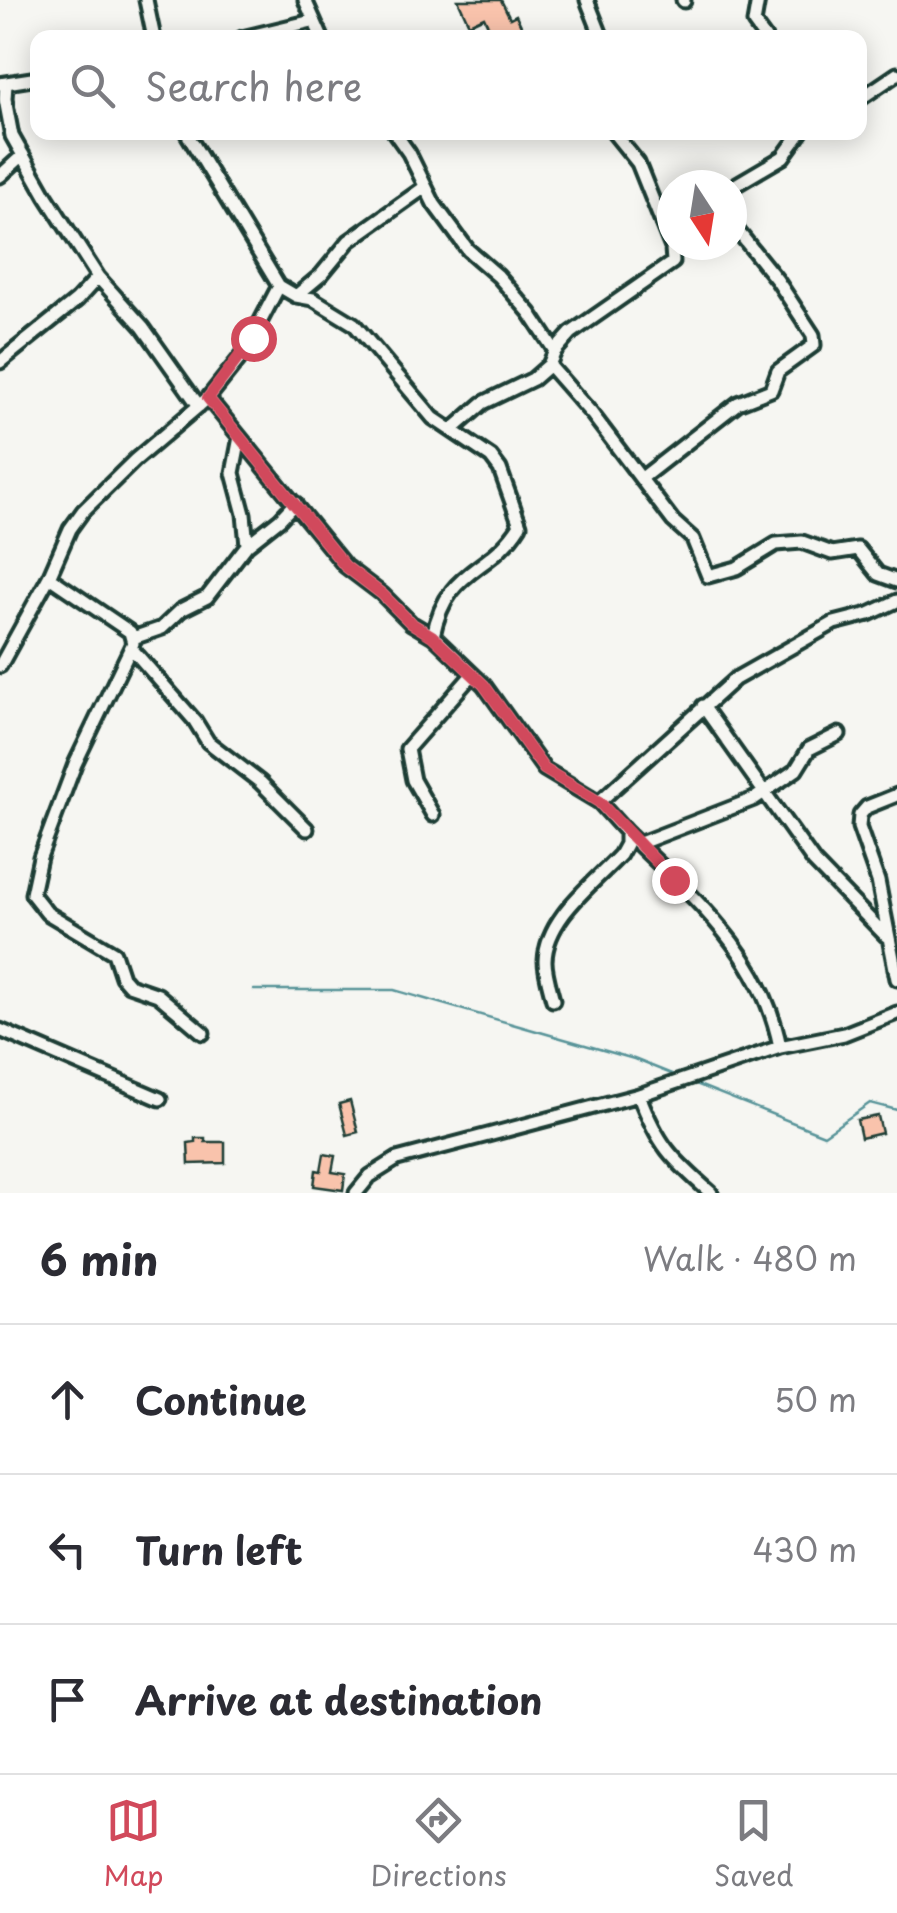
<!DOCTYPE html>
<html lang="en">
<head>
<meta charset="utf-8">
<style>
  body { margin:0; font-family:"Playpen Sans",sans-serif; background:#f7f7f7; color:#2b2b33 }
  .compass { position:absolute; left:657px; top:170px; width:90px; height:90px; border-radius:50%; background:#fff; box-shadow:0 5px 25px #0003; rotate:168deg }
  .stop { position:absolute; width:30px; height:30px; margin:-22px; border:8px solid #d1495b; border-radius:50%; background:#fff }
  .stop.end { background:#d1495b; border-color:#fff; box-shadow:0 2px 10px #0008 }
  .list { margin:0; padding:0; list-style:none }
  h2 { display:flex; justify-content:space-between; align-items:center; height:130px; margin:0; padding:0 40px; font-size:42px }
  h2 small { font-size:32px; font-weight:400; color:#7c7c81 }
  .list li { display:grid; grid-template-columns:65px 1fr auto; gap:30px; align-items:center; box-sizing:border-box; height:150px; padding:0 40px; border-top:2px solid #e1e1e2 }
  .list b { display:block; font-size:38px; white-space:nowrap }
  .list em { font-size:32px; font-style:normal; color:#7c7c81 }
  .icon { flex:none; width:55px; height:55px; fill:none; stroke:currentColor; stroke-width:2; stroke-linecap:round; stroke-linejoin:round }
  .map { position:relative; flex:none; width:897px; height:1193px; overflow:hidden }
  .search { position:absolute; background:#fff; box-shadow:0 5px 25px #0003; left:30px; right:30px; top:30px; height:110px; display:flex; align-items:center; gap:25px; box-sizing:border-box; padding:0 35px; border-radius:20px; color:#7c7c81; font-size:38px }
  .sheet { height:580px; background:#fff }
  nav { display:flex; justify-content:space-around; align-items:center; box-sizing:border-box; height:140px; border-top:2px solid #e1e1e2; background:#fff; font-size:28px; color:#7c7c81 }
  nav a { display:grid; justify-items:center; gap:5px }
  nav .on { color:#d1495b }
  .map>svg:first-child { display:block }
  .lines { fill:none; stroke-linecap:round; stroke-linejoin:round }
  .stream { stroke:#599499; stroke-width:2.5 }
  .building { fill:#f9c3ac; stroke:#1f3d34; stroke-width:2.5 }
  .street-casing { stroke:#1f3d34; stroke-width:19 }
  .street { stroke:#f6f6f2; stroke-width:11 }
  .route { stroke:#d1495b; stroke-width:12 }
</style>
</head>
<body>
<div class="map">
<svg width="897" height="1193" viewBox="0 0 897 1193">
  <rect width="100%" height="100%" fill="#f6f6f2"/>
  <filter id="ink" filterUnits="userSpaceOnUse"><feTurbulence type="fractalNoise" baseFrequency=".01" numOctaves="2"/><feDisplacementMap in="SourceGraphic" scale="20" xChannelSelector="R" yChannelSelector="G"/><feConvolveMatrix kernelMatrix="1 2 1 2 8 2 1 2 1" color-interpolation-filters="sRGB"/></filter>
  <g filter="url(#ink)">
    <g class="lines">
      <path class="stream" d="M 254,990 L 394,990 L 634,1059 L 674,1075
        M 696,1084 L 824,1135 L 870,1103 L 897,1110"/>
    </g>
    <path class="building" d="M 458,0 L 501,0 L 510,18 L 516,15 L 524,32 L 520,34 L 521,38 L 494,38 L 484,17 L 469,24 Z
      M 350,1101 L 358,1132 L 347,1135 L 339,1104 Z
      M 878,1116 L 882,1133 L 861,1138 L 857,1120 Z
      M 195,1138 L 205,1138 L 205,1142 L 225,1142 L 225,1163 L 189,1164 L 188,1143 L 195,1142 Z
      M 324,1154 L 335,1156 L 332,1172 L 345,1174 L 343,1190 L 314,1186 L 316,1170 L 321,1171 Z"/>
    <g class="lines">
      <g class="street-casing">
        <path id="street" d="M 146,0 L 154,38
          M 305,0 L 322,38
          M 587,0 L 602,38
          M 683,0 L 684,1
          M 758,0 L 754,23 L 765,38
          M 242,38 L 312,21
          M 0,84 L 38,78
          M 6,84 L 5,99 L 12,136 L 46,196 L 98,277 L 143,327 L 199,406
          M 860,99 L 897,74
          M 186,132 L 279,286 L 296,296 L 313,299 L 354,324 L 433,418 L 491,457 L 500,469 L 520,525 C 489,575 447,566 433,636 L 484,685 L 544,769 L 599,802 L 626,832 L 626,844 L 620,855 C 593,884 546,918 545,961 C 545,973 550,988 553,1000
          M 394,132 L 409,153 L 434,204 L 468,250 L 498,276 L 530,313 L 555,351
          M 0,176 L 23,155
          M 732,187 L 783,157 L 801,132
          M 296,296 L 321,275 L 349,241 L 425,187
          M 0,362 L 77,300 L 98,277
          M 549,365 L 592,414 L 673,521 L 693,539 L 708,576 L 737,568 L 776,544 L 802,542 L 832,553 L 858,549 L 878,574 L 897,581
          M 208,398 L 345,566 L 382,594 L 411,623 L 433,636
          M 452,430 L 483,403 L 533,379 L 549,365 L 555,351 L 571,333 L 673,262 L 672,248 L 638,163 L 613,132
          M 240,437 L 233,473 L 244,514 L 247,545
          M 642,478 L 738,403 L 771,390 L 778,371 L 814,345 L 813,335 L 777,280 L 732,224
          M 49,577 L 130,632 L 133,643 L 75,764 L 40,857 L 32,894 L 47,913 L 114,953 L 122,977 L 129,985 L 158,995 L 203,1033
          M 133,638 L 162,628 L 181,610 L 207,597 L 247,545 L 280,519 L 295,503
          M 132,649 L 195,721 L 208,742 L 260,782 L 307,829
          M 0,666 L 49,577 L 70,529 L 83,511 L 135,460 L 208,398 L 244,353 L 279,286
          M 703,706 L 814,862 L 886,936
          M 897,795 L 867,807 L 860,815 L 859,827 L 878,881 L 897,979
          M 599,802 L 735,679 L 834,623 L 869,614 L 897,601
          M 433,815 L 413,780 L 407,749 L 472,675
          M 638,844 L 754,799 L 796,770 L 809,749 L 839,734
          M 0,1030 L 160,1099
          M 780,1047 L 844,1034 L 897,1013
          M 639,1095 C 658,1145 671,1158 711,1193
          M 356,1193 L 370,1176 L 397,1159 L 639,1095 L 780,1047 C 762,952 692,897 626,832"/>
      </g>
      <use href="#street" class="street"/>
    </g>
  </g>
  <g class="lines" filter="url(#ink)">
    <path class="route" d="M 253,338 L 208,398 L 345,566 L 382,594 L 411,623 L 432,636 L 484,685 L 544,769 L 599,802 L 674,880"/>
  </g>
</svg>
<svg class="compass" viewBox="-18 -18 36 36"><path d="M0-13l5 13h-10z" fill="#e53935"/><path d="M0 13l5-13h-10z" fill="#7c7c81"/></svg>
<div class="stop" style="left:253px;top:338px"></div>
<div class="stop end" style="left:674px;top:880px"></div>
<div class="search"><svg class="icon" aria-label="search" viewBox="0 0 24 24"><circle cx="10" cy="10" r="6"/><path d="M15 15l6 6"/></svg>Search here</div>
</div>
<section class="sheet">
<h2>6 min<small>Walk · 480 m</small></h2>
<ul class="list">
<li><svg class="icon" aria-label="ahead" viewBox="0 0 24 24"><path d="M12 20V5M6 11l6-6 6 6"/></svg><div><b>Continue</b></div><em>50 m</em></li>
<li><svg class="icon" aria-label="left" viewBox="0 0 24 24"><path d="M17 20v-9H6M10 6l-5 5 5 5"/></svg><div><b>Turn left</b></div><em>430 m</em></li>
<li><svg class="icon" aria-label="arrive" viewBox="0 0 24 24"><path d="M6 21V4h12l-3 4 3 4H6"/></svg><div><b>Arrive at destination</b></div></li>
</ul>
</section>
<nav>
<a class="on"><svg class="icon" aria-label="map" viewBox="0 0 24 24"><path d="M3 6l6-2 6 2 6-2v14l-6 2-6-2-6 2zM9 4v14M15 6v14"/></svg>Map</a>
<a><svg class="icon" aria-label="directions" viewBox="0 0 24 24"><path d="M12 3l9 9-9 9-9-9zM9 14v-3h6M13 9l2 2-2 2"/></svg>Directions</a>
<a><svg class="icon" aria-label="saved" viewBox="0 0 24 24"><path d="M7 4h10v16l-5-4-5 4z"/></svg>Saved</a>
</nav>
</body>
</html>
